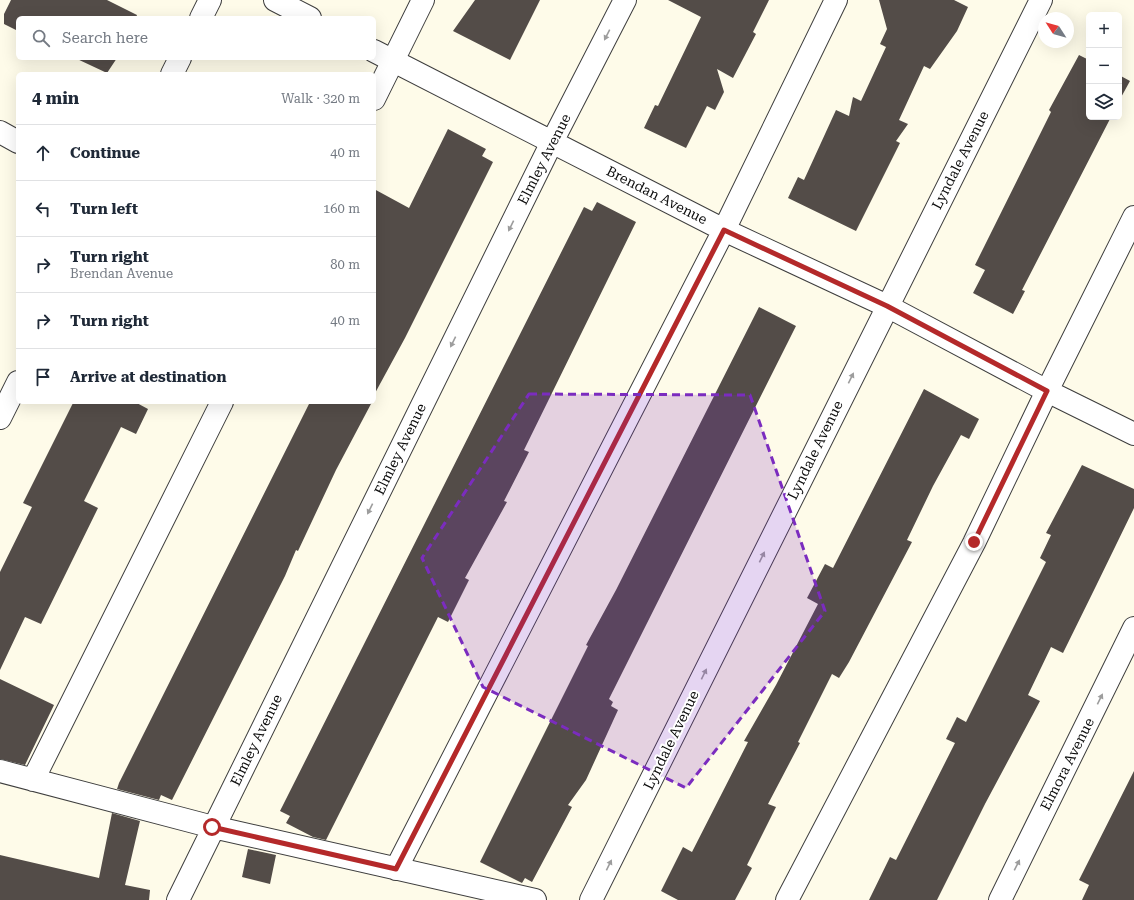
<!DOCTYPE html>
<html lang="en">
<head>
<meta charset="utf-8">
<style>
  body { margin:0; font-family:"Roboto Serif",serif; background:#f6f6f7; color:#1f2937 }
  .controls { position:absolute; right:12px; top:12px; display:grid; overflow:hidden; border-radius:6px; box-shadow:0 4px 16px #0002 }
  .controls button { width:36px; height:36px; display:grid; place-items:center; padding:0; border:0; border-bottom:1px solid #e0e1e3; background:#fff; color:#1f2937; font:20px sans-serif }
  .compass { position:absolute; left:1038px; top:12px; width:36px; height:36px; border-radius:50%; background:#fff; box-shadow:0 4px 16px #0002; rotate:306deg }
  .stop { position:absolute; width:12px; height:12px; margin:-9px; border:3px solid #b4292a; border-radius:50%; background:#fff }
  .stop.end { background:#b4292a; border-color:#fff; box-shadow:0 1px 4px #0008 }
  .list { margin:0; padding:0; list-style:none }
  h2 { display:flex; justify-content:space-between; align-items:center; height:52px; margin:0; padding:0 16px; font-size:17px }
  h2 small { font-size:13px; font-weight:400; color:#747a83 }
  .list li { display:grid; grid-template-columns:26px 1fr auto; gap:12px; align-items:center; box-sizing:border-box; height:56px; padding:0 16px; border-top:1px solid #e0e1e3 }
  .list b { display:block; font-size:15px; white-space:nowrap }
  .list p { margin:0; font-size:13px; white-space:nowrap; color:#747a83 }
  .list em { font-size:13px; font-style:normal; color:#747a83 }
  .icon { flex:none; width:22px; height:22px; fill:none; stroke:currentColor; stroke-width:2; stroke-linecap:round; stroke-linejoin:round }
  .map { position:relative; flex:none; width:1134px; height:900px; overflow:hidden }
  .search { position:absolute; background:#fff; box-shadow:0 4px 16px #0002; left:16px; top:16px; width:360px; height:44px; display:flex; align-items:center; gap:10px; box-sizing:border-box; padding:0 14px; border-radius:6px; color:#747a83; font-size:15px }
  .panel { position:absolute; background:#fff; box-shadow:0 4px 16px #0002; left:16px; top:72px; width:360px; height:332px; border-radius:6px }
  .map>svg:first-child { display:block }
  .building { fill:#534c48 }
  .lines { fill:none; stroke-linecap:round; stroke-linejoin:round }
  .minor-casing { stroke:#3e3e3e; stroke-width:24 }
  .minor { stroke:#fff; stroke-width:22 }
  .oneway { fill:#9d9d9d }
  .route { stroke:#b4292a; stroke-width:5 }
  .marked { fill:#7b2cbf; fill-opacity:0.2; stroke:#7b2cbf; stroke-width:3; stroke-dasharray:8 5; stroke-linejoin:round }
  .labels { text-anchor:middle; stroke-width:4; stroke-linejoin:round; paint-order:stroke }
  .street-label { font-size:14px; fill:#0b0b0b; stroke:#fff }
</style>
</head>
<body>
<div class="map">
<svg width="1134" height="900" viewBox="0 0 1134 900">
  <rect width="100%" height="100%" fill="#fefbe9"/>
  <path class="building" d="M 11,0 L 107,0 L 137,15 L 136,18 L 18,18 L 18,31 L 4,24 L 4,14 Z
    M 475,0 L 540,0 L 510,60 L 453,31 Z
    M 668,0 L 769,0 L 753,32 L 756,34 L 733,78 L 717,69 L 724,92 L 715,110 L 707,106 L 686,148 L 644,128 L 655,105 L 658,106 L 701,17 Z
    M 879,0 L 954,0 L 968,7 L 957,31 L 930,69 L 924,66 L 899,120 L 908,124 L 896,141 L 900,143 L 856,231 L 788,198 L 798,177 L 804,180 L 836,110 L 849,116 L 853,97 L 861,101 L 886,47 L 880,44 L 887,29 Z
    M 1079,55 L 1089,60 L 1089,117 L 1111,117 L 1022,290 L 1025,291 L 1013,314 L 973,293 L 985,270 L 975,265 L 1051,112 L 1049,110 Z
    M 75,58 L 117,58 L 107,73 Z
    M 1119,75 L 1130,81 L 1119,101 Z
    M 448,129 L 486,149 L 482,156 L 493,162 L 405,338 L 374,395 L 374,189 L 409,208 Z
    M 597,202 L 636,222 L 524,450 L 529,452 L 504,501 L 507,502 L 465,578 L 469,580 L 448,622 L 438,617 L 326,840 L 313,837 L 286,823 L 290,816 L 280,811 L 584,207 L 592,211 Z
    M 759,307 L 796,326 L 609,699 L 613,702 L 611,706 L 618,710 L 586,780 L 568,805 L 572,807 L 532,882 L 525,878 L 522,883 L 480,862 L 588,646 L 586,645 L 616,590 Z
    M 924,389 L 979,419 L 969,439 L 961,435 L 933,486 L 907,540 L 912,542 L 849,662 L 839,678 L 832,674 L 798,742 L 800,743 L 768,804 L 776,807 L 747,865 L 752,868 L 735,900 L 678,900 L 661,891 L 683,847 L 692,852 L 748,742 L 744,741 L 776,685 L 818,604 L 807,598 L 825,564 L 833,568 Z
    M 71,402 L 135,402 L 148,409 L 136,434 L 121,427 L 84,501 L 98,508 L 41,624 L 25,617 L 0,670 L 0,572 L 32,507 L 23,503 L 73,403 Z
    M 310,402 L 372,402 L 336,470 L 298,551 L 296,550 L 285,576 L 172,800 L 161,795 L 159,800 L 117,789 L 119,783 Z
    M 1082,465 L 1134,489 L 1134,508 L 1096,586 L 1063,653 L 1051,647 L 1028,695 L 1040,701 L 985,804 L 937,900 L 869,900 L 890,857 L 896,860 L 955,743 L 946,739 L 957,717 L 966,722 L 1046,562 L 1040,558 L 1051,535 L 1046,533 Z
    M 0,679 L 54,705 L 25,765 L 0,759 Z
    M 1134,771 L 1134,900 L 1082,900 L 1089,885 L 1079,880 Z
    M 112,813 L 140,821 L 125,885 L 150,890 L 149,900 L 0,900 L 0,855 L 99,878 Z
    M 248,849 L 276,855 L 270,884 L 242,877 Z"/>
  <g class="lines">
    <g class="minor-casing">
      <path id="minor" d="M 275,0 L 310,18
        M 201,18 L 210,0
        M 374,51 L 724,230 L 887,306 L 1047,391 L 1134,434
        M 172,74 L 180,58
        M 374,99 L 423,0
        M 0,132 L 18,142
        M 0,418 L 18,382
        M 0,771 L 213,827 L 535,900
        M 33,780 L 222,402
        M 396,869 L 724,230 L 836,0
        M 178,900 L 552,142 L 625,0
        M 591,900 L 1041,0
        M 787,900 L 974,543 L 1047,391 L 1134,217
        M 1000,900 L 1134,628"/>
    </g>
    <use href="#minor" class="minor"/>
  </g>
  <defs><path id="oneway-solid" d="M-6-.8H1V-3.2L6.5 0L1 3.2V.8H-6Z"/></defs>
  <g class="oneway">
    <use href="#oneway-solid" transform="translate(607 35) rotate(117)"/>
    <use href="#oneway-solid" transform="translate(511 226) rotate(116)"/>
    <use href="#oneway-solid" transform="translate(453 342) rotate(116)"/>
    <use href="#oneway-solid" transform="translate(851 378) rotate(-64)"/>
    <use href="#oneway-solid" transform="translate(370 509) rotate(116)"/>
    <use href="#oneway-solid" transform="translate(762 557) rotate(-64)"/>
    <use href="#oneway-solid" transform="translate(704 674) rotate(-64)"/>
    <use href="#oneway-solid" transform="translate(1100 699) rotate(-64)"/>
    <use href="#oneway-solid" transform="translate(609 865) rotate(-64)"/>
    <use href="#oneway-solid" transform="translate(1017 865) rotate(-63)"/>
  </g>
  <g class="lines">
    <path class="route" d="M 212,827 L 396,869 L 724,230 L 887,306 L 1047,391 L 974,542"/>
  </g>
  <path class="marked" d="M 529,394 L 750,395 L 825,611 L 686,788 L 483,687 L 422,558 Z"/>
  <g class="labels">
    <g class="street-label">
      <text transform="translate(544 159) rotate(-63)" y="5">Elmley Avenue</text>
      <text transform="translate(960 160) rotate(-63)" y="5">Lyndale Avenue</text>
      <text transform="translate(657 195) rotate(27)" y="5">Brendan Avenue</text>
      <text transform="translate(400 449) rotate(-64)" y="5">Elmley Avenue</text>
      <text transform="translate(815 450) rotate(-64)" y="5">Lyndale Avenue</text>
      <text transform="translate(256 740) rotate(-64)" y="5">Elmley Avenue</text>
      <text transform="translate(671 740) rotate(-64)" y="5">Lyndale Avenue</text>
      <text transform="translate(1067 764) rotate(-63)" y="5">Elmora Avenue</text>
    </g>
  </g>
</svg>
<div class="controls">
<button>+</button>
<button>−</button>
<button><svg class="icon" aria-label="layers" viewBox="0 0 24 24"><path d="M12 4l9 5-9 5-9-5zM3 14l9 5 9-5"/></svg></button>
</div>
<svg class="compass" viewBox="-18 -18 36 36"><path d="M0-13l5 13h-10z" fill="#e53935"/><path d="M0 13l5-13h-10z" fill="#747a83"/></svg>
<div class="stop" style="left:212px;top:827px"></div>
<div class="stop end" style="left:974px;top:542px"></div>
<div class="search"><svg class="icon" aria-label="search" viewBox="0 0 24 24"><circle cx="10" cy="10" r="6"/><path d="M15 15l6 6"/></svg>Search here</div>
<section class="panel">
<h2>4 min<small>Walk · 320 m</small></h2>
<ul class="list">
<li><svg class="icon" aria-label="ahead" viewBox="0 0 24 24"><path d="M12 20V5M6 11l6-6 6 6"/></svg><div><b>Continue</b></div><em>40 m</em></li>
<li><svg class="icon" aria-label="left" viewBox="0 0 24 24"><path d="M17 20v-9H6M10 6l-5 5 5 5"/></svg><div><b>Turn left</b></div><em>160 m</em></li>
<li><svg class="icon" aria-label="right" viewBox="0 0 24 24"><path d="M7 20v-9h11M14 6l5 5-5 5"/></svg><div><b>Turn right</b><p>Brendan Avenue</p></div><em>80 m</em></li>
<li><svg class="icon" aria-label="right" viewBox="0 0 24 24"><path d="M7 20v-9h11M14 6l5 5-5 5"/></svg><div><b>Turn right</b></div><em>40 m</em></li>
<li><svg class="icon" aria-label="arrive" viewBox="0 0 24 24"><path d="M6 21V4h12l-3 4 3 4H6"/></svg><div><b>Arrive at destination</b></div></li>
</ul>
</section>
</div>
</body>
</html>
